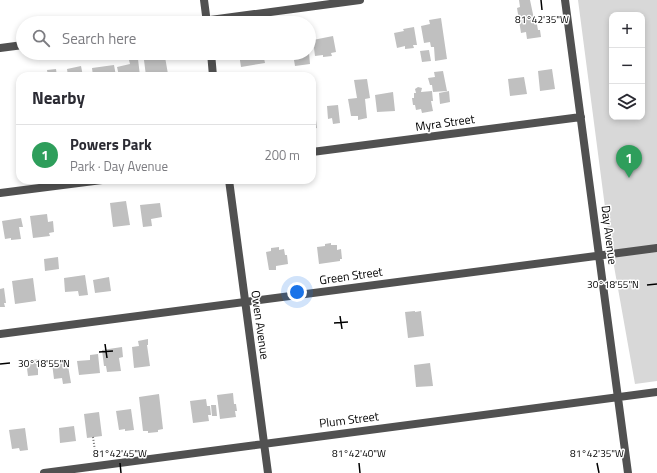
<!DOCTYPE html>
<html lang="en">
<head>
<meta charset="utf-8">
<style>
  body { margin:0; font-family:"Titillium Web",sans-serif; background:#f2f2f3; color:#2b2b33 }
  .controls { position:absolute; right:12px; top:12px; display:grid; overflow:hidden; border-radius:8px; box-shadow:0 2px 6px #0003 }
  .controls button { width:36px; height:36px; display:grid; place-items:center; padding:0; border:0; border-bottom:1px solid #e1e1e2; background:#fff; color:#2b2b33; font:20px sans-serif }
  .you { position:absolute; left:297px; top:292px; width:14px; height:14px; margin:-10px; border:3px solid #fff; border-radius:50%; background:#1a73e8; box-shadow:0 0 0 6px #1a73e833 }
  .badge { display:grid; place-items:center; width:26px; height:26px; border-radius:50%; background:#7c3aed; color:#fff; font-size:13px; font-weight:700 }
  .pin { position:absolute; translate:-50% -33px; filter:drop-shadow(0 1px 2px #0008) }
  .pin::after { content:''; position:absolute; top:21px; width:14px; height:12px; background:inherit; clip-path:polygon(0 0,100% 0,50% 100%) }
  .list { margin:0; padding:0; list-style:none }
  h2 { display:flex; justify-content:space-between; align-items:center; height:52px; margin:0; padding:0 16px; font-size:17px }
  h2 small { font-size:13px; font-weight:400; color:#7c7c81 }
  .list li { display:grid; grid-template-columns:26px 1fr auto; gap:12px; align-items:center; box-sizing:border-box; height:60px; padding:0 16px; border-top:1px solid #e1e1e2 }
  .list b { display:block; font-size:15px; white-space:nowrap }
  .list p { margin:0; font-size:13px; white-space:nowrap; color:#7c7c81 }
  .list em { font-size:13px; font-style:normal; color:#7c7c81 }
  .icon { flex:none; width:22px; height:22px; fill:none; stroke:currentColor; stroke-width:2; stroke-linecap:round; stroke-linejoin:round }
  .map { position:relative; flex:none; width:657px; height:473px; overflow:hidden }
  .search { position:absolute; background:#fff; box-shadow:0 2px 6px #0003; left:16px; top:16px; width:300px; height:44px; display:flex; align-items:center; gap:10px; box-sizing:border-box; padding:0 14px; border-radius:22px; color:#7c7c81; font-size:15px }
  .panel { position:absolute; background:#fff; box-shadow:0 2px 6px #0003; left:16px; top:72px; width:300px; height:112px; border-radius:12px }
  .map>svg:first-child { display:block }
  .green { fill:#d8d8d8; fill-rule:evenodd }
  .building { fill:#c0c0c0 }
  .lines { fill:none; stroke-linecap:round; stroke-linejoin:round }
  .path { stroke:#737373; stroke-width:2; stroke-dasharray:1 2; stroke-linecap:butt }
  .minor { stroke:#515151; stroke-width:8 }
  .ticks { fill:none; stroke:#000; stroke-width:1.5 }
  .labels { text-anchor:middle; stroke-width:3; stroke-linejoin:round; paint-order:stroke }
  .street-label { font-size:12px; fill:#000; stroke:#fff }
  .ticks-label { font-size:10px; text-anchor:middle; fill:#000; stroke:#fff; stroke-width:3; stroke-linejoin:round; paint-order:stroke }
</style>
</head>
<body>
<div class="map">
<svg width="657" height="473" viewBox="0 0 657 473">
  <rect width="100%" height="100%" fill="#fff"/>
  <path class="green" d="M 578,0 L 657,0 L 657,381 L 635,384 L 609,238 ZM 612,15 L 642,15 L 642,117 L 612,117 Z"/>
  <path class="building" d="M 519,0 L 530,0 L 534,19 L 536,19 L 538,30 L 540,30 L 541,37 L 527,39 L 526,32 L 521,33 L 517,8 L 520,7 Z
    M 441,18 L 447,59 L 435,61 L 434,47 L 431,47 L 430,42 L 424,43 L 421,26 L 430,24 L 429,20 Z
    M 414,27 L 417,45 L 413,45 L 414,48 L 405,49 L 405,46 L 397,48 L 394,33 L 404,31 L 403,29 Z
    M 333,36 L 336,52 L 331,53 L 332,56 L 323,57 L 323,55 L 315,56 L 313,40 Z
    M 429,50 L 431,61 L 422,62 L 420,51 Z
    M 246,53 L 263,53 L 265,63 L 241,67 L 239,54 Z
    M 284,53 L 309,53 L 310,64 L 295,66 L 293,54 L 284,55 Z
    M 165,57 L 168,74 L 146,76 L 144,60 Z
    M 138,59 L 140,76 L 119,76 L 117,67 L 130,64 L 129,60 Z
    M 114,65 L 116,76 L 93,76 L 92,68 Z
    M 81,66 L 83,76 L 68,76 L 67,69 Z
    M 56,69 L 57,76 L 48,76 L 47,70 Z
    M 552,69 L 555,89 L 540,91 L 538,71 Z
    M 443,71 L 447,91 L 433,92 L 432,85 L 430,85 L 428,78 L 435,77 L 434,72 Z
    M 524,77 L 527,94 L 510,96 L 508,79 Z
    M 367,79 L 370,98 L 365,99 L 367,118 L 358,120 L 358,116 L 351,116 L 348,99 L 357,98 L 354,80 Z
    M 418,87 L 422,88 L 421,92 L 432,91 L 433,101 L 431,101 L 433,111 L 422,113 L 421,109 L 416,110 L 415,105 L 413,105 L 412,98 L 414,98 L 414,93 L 416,93 L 415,89 Z
    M 449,91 L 450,102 L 440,104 L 439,93 Z
    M 393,92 L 395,111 L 377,112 L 375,95 Z
    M 312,104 L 314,104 L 317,128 L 312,129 Z
    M 338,105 L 340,123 L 333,124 L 332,118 L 328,119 L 327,106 Z
    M 126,201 L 130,225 L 113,227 L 110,203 Z
    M 160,203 L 162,217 L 151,219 L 152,226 L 143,227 L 140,205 Z
    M 47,214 L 48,222 L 53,221 L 54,232 L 49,233 L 50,236 L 33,238 L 30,216 Z
    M 21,218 L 23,227 L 19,227 L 21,239 L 11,240 L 11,238 L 5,239 L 2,221 Z
    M 331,243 L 331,245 L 337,245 L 337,250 L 341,249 L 342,259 L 340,259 L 340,261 L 319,264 L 317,247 L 325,246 L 325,244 Z
    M 279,247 L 279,250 L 284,249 L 285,255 L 287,255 L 288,264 L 276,266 L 276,270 L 269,270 L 266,252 L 271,251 L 271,248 Z
    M 58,257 L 59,269 L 45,271 L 44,259 Z
    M 85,275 L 88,295 L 79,296 L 78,291 L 65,292 L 64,278 Z
    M 109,277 L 111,291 L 95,293 L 93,280 Z
    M 33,278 L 36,301 L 15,304 L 12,281 Z
    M 4,288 L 6,303 L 4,303 L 5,307 L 0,307 L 0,289 Z
    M 415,311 L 415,312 L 421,311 L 424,336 L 408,338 L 405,312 Z
    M 148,339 L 148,345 L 147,345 L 150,366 L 134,368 L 132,347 L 139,346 L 138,341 Z
    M 122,347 L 123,357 L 119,358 L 121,371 L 107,372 L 106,366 L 104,366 L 102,350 Z
    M 98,354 L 100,373 L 79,375 L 77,361 L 90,360 L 90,355 Z
    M 40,359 L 41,366 L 38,366 L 38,375 L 28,376 L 26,361 Z
    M 58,359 L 66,359 L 67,360 L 71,383 L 63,384 L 62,378 L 54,379 L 52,363 L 58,362 Z
    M 430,363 L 433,386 L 416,387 L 414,365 Z
    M 233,393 L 234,404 L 236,404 L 237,411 L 235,411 L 236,417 L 220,419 L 217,395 Z
    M 159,394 L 163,429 L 158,430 L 158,432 L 148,433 L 148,431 L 143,431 L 139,397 Z
    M 206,399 L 207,406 L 210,406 L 211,415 L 208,415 L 209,421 L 193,423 L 190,401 Z
    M 211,405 L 216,405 L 217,416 L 212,416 Z
    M 131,409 L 134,430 L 125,431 L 125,429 L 119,430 L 116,411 Z
    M 99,412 L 102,436 L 87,438 L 84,414 Z
    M 74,426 L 76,441 L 60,443 L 59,428 Z
    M 25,428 L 28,450 L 20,451 L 19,448 L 12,449 L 9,430 Z"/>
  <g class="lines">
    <path class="path" d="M 93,437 L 95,451"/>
    <path class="minor" d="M 204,0 L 207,23
      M 565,0 L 628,473
      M 188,23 L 360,0
      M 0,48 L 23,45
      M 211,53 L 213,76
      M 312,152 L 581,117
      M 229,180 L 268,473
      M 0,193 L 102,180
      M 0,334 L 657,248
      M 44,473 L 657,392"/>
  </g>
  <path class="ticks" d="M 541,0 L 542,10M 647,285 L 657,284M 340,316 L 342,329M 334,323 L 348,322M 105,344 L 107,358M 99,352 L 113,351M 0,364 L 10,363M 120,463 L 121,473M 359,463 L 360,473M 597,463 L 599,473"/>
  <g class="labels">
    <g class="street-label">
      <text transform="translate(445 123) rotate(-8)" y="4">Myra Street</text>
      <text transform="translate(609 235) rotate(83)" y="4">Day Avenue</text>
      <text transform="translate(351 276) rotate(-8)" y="4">Green Street</text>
      <text transform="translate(260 325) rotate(82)" y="4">Owen Avenue</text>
      <text transform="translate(349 420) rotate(-7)" y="4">Plum Street</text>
    </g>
  </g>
  <g class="ticks-label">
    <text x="542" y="23">81°42'35"W</text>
    <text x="613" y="288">30°18'55"N</text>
    <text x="44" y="367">30°18'55"N</text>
    <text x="120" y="457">81°42'45"W</text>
    <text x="359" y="457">81°42'40"W</text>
    <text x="597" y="457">81°42'35"W</text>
  </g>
</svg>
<div class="controls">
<button>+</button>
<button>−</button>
<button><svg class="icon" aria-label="layers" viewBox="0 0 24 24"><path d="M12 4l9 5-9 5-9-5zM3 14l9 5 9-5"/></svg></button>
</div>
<div class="you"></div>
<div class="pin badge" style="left:629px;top:178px;background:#2e9e5b">1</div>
<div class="search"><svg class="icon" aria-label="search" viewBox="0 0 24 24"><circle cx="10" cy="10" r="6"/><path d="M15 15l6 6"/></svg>Search here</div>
<section class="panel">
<h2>Nearby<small></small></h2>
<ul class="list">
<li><span class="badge" style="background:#2e9e5b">1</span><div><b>Powers Park</b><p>Park · Day Avenue</p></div><em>200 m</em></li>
</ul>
</section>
</div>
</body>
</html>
